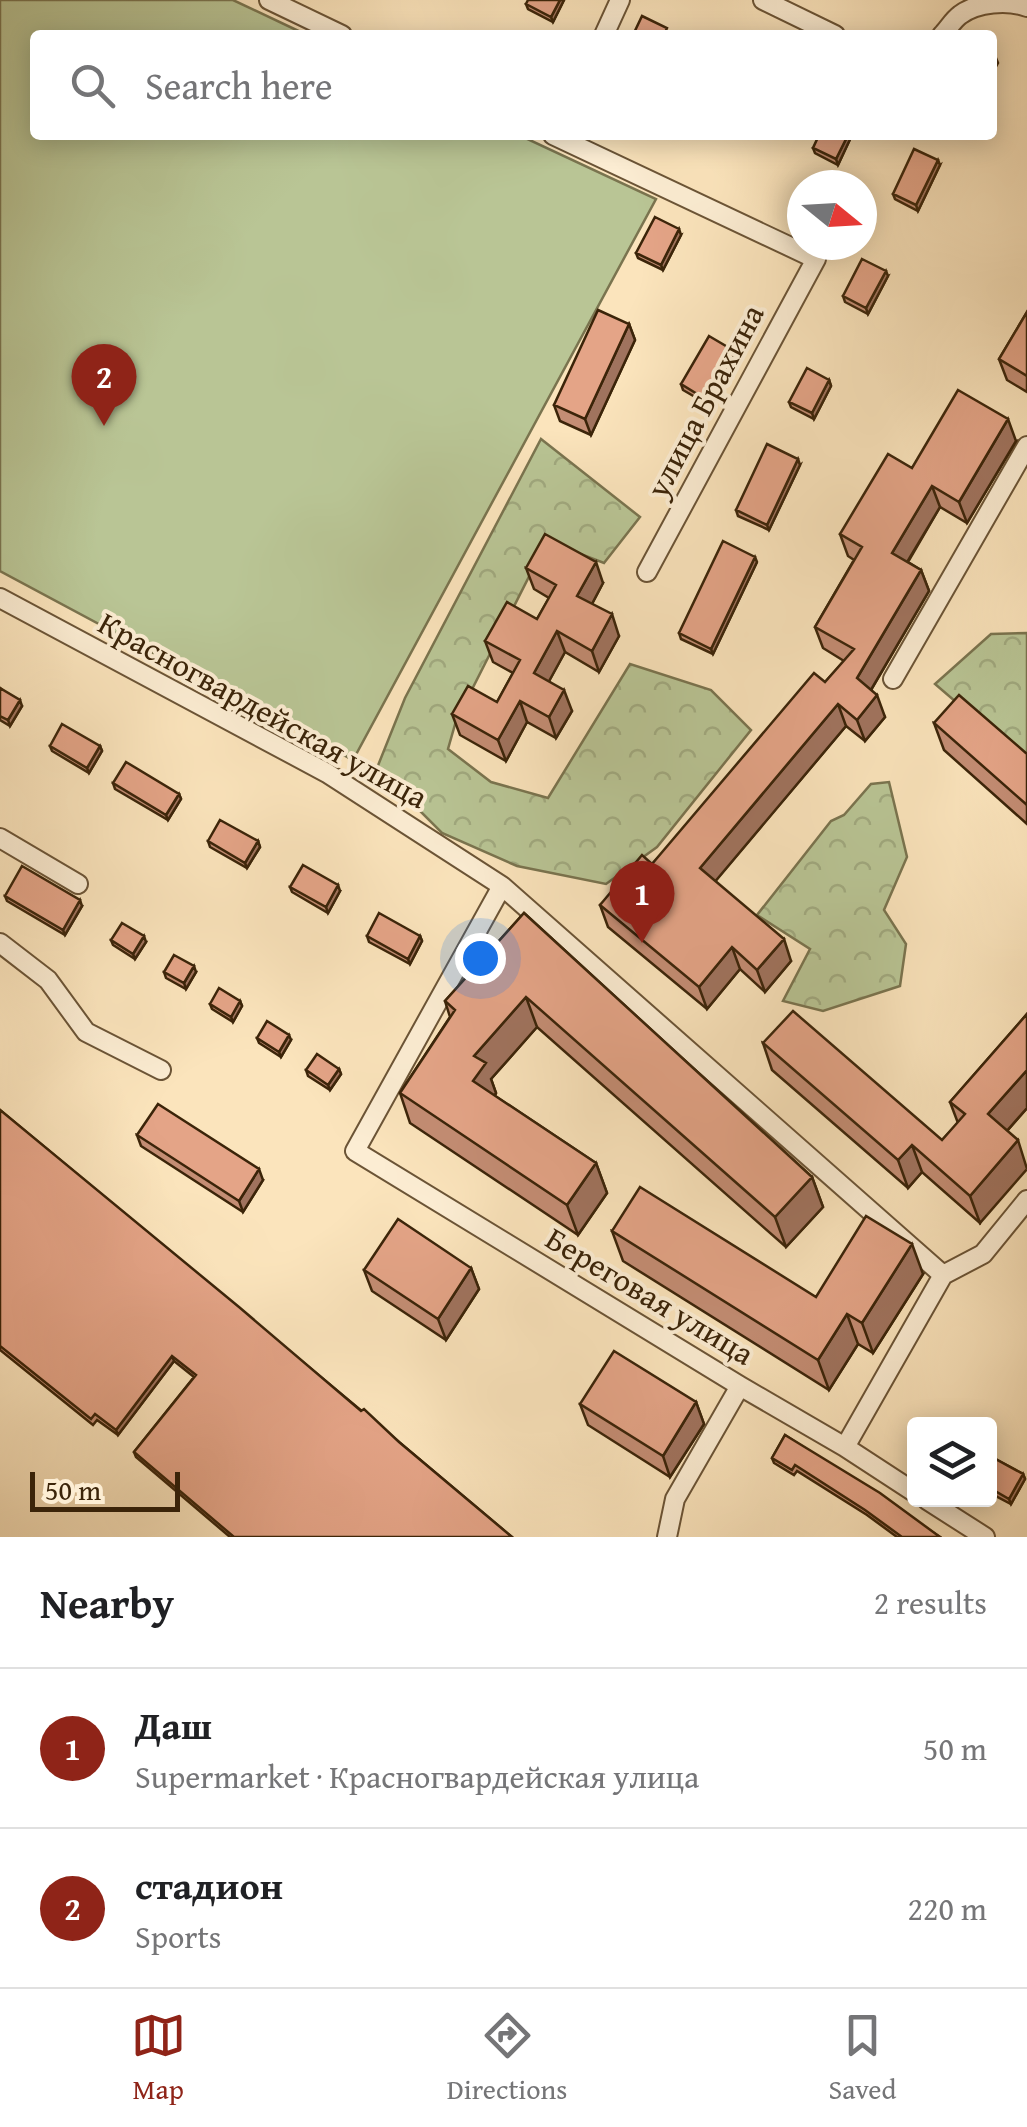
<!DOCTYPE html>
<html lang="en">
<head>
<meta charset="utf-8">
<style>
  body { margin:0; font-family:"Gentium Book Plus",serif; background:#f6f6f6; color:#202124 }
  .controls { position:absolute; right:30px; bottom:30px; display:grid; overflow:hidden; border-radius:10px; box-shadow:0 5px 25px #0003 }
  .controls button { width:90px; height:90px; display:grid; place-items:center; padding:0; border:0; border-bottom:2px solid #e0e0e0; background:#fff; color:#202124; font:50px sans-serif }
  .compass { position:absolute; left:787px; top:170px; width:90px; height:90px; border-radius:50%; background:#fff; box-shadow:0 5px 25px #0003; rotate:108deg }
  .scale { position:absolute; left:30px; bottom:25px; width:150px; box-sizing:border-box; padding-left:10px; border:5px solid #3b2409; border-top:0; font-size:28px; line-height:35px; white-space:nowrap; color:#3b2409; -webkit-text-stroke:8px #fcedd3; paint-order:stroke }
  .you { position:absolute; left:480px; top:958px; width:35px; height:35px; margin:-25px; border:8px solid #fff; border-radius:50%; background:#1a73e8; box-shadow:0 0 0 15px #1a73e833 }
  .badge { display:grid; place-items:center; width:65px; height:65px; border-radius:50%; background:#8f2418; color:#fff; font-size:32px; font-weight:700 }
  .pin { position:absolute; translate:-50% -82px; filter:drop-shadow(0 2px 5px #0008) }
  .pin::after { content:''; position:absolute; top:52px; width:35px; height:30px; background:inherit; clip-path:polygon(0 0,100% 0,50% 100%) }
  .list { margin:0; padding:0; list-style:none }
  h2 { display:flex; justify-content:space-between; align-items:center; height:130px; margin:0; padding:0 40px; font-size:42px }
  h2 small { font-size:32px; font-weight:400; color:#757577 }
  .list li { display:grid; grid-template-columns:65px 1fr auto; gap:30px; align-items:center; box-sizing:border-box; height:160px; padding:0 40px; border-top:2px solid #e0e0e0 }
  .list b { display:block; font-size:38px; white-space:nowrap }
  .list p { margin:0; font-size:32px; white-space:nowrap; color:#757577 }
  .list em { font-size:32px; font-style:normal; color:#757577 }
  .icon { flex:none; width:55px; height:55px; fill:none; stroke:currentColor; stroke-width:2; stroke-linecap:round; stroke-linejoin:round }
  .map { position:relative; flex:none; width:1027px; height:1537px; overflow:hidden }
  .search { position:absolute; background:#fff; box-shadow:0 5px 25px #0003; left:30px; right:30px; top:30px; height:110px; display:flex; align-items:center; gap:25px; box-sizing:border-box; padding:0 35px; border-radius:10px; color:#757577; font-size:38px }
  .sheet { height:450px; background:#fff }
  nav { display:flex; justify-content:space-around; align-items:center; box-sizing:border-box; height:140px; border-top:2px solid #e0e0e0; background:#fff; font-size:28px; color:#757577 }
  nav a { display:grid; justify-items:center; gap:5px }
  nav .on { color:#8f2418 }
  .map>svg:first-child { display:block }
  .forest { fill:url(#forest-crowns); stroke:#7a744f; stroke-width:2.5 }
  .park { fill:#b9c595; stroke:#7a744f; stroke-width:2.5 }
  .lines { fill:none; stroke-linecap:round; stroke-linejoin:round }
  .street-casing { stroke:#6b5436; stroke-width:22 }
  .street { stroke:#fcedd3; stroke-width:18 }
  .wall { fill:#c48d74; stroke:#3b2409; stroke-width:2.5 }
  .shaded-wall { fill:#a0735e; stroke:#3b2409; stroke-width:2.5 }
  .building { fill:#e4a487; stroke:#3b2409; stroke-width:2.5 }
  .labels { text-anchor:middle; stroke-width:8; stroke-linejoin:round; paint-order:stroke }
  .street-label { font-size:32px; fill:#3b2409; stroke:#fcedd3 }
</style>
</head>
<body>
<div class="map">
<svg width="1027" height="1537" viewBox="0 0 1027 1537">
  <defs>
    <pattern id="forest-crowns" width="20" height="18" patternUnits="userSpaceOnUse" patternTransform="scale(2.5)"><rect width="20" height="18" fill="#b9c595"/><path d="M2 6a3 3 0 1 1 6 0M12 15a3 3 0 1 1 6 0" fill="none" stroke="#a0a97f"/></pattern>
  </defs>
  <rect width="100%" height="100%" fill="#fbe4bc"/>
  <filter id="stains"><feTurbulence type="fractalNoise" baseFrequency=".002" numOctaves="4"/><feColorMatrix values="0 0 0 0 .2 0 0 0 0 .09 0 0 0 0 .02 0 0 0 .5 -.17"/></filter>
  <radialGradient id="worn" r=".72"><stop offset=".6" stop-color="#630" stop-opacity="0"/><stop offset="1" stop-color="#630" stop-opacity=".3"/></radialGradient>
  <path class="forest" d="M 541,439 L 640,517 L 604,563 L 547,541 L 456,721 L 448,749 L 491,782 L 548,798 L 630,664 L 711,690 L 751,730 L 657,847 L 606,884 L 517,866 L 442,833 L 377,768 L 405,698 Z
    M 1027,633 L 1027,763 L 935,684 L 991,634 Z
    M 889,782 L 907,857 L 884,910 L 906,944 L 900,986 L 823,1011 L 783,1001 L 810,949 L 757,915 L 831,821 L 844,815 L 871,784 Z"/>
  <path class="park" d="M 0,0 L 233,0 L 307,35 L 35,35 L 35,135 L 519,135 L 656,199 L 353,760 L 0,571 Z"/>
  <g class="lines">
    <g class="street-casing">
      <path id="street" d="M 269,0 L 342,35
        M 763,0 L 835,35
        M 604,35 L 620,0
        M 942,35 C 948,29 953,20 960,15 C 977,2 1008,0 1027,7
        M 553,135 L 816,259 L 647,572
        M 0,598 L 327,773 L 502,886 L 943,1275
        M 893,679 L 1027,446
        M 0,838 L 78,884
        M 502,886 L 355,1151 L 740,1386 L 845,1447 L 914,1492
        M 0,943 L 48,980 L 86,1032 L 161,1070
        M 845,1447 L 943,1275 L 983,1254 L 1027,1200
        M 927,1500 L 985,1537
        M 667,1537 L 675,1499 L 740,1386"/>
    </g>
    <use href="#street" class="street"/>
  </g>
  <path class="wall" d="M 564,0 L 553,22 L 528,9 L 526,4 Z
    M 852,135 L 838,165 L 815,153 L 813,148 Z
    M 940,165 L 918,211 L 895,199 L 893,194 Z
    M 681,235 L 663,270 L 638,258 L 636,253 Z
    M 888,276 L 868,314 L 845,302 L 843,296 Z
    M 1027,312 L 1027,392 L 1007,380 L 999,359 Z
    M 629,324 L 635,340 L 591,435 L 560,421 L 554,405 Z
    M 736,352 L 738,357 L 709,405 L 683,390 L 681,384 Z
    M 829,380 L 831,386 L 814,419 L 791,407 L 789,402 Z
    M 1016,441 L 967,523 L 940,507 L 908,562 L 921,570 L 929,591 L 871,690 L 885,717 L 865,741 L 846,726 L 715,881 L 791,961 L 765,992 L 740,969 L 707,1009 L 608,927 L 600,905 L 652,864 L 825,682 L 844,661 L 823,648 L 815,627 L 854,560 L 848,556 L 840,534 L 912,468 Z
    M 800,465 L 769,530 L 738,516 L 736,510 Z
    M 757,562 L 713,654 L 681,639 L 679,633 Z
    M 526,568 L 603,583 L 592,604 L 619,636 L 599,672 L 565,652 L 549,681 L 572,711 L 556,738 L 527,722 L 506,761 L 460,735 L 452,714 L 497,702 L 513,673 L 493,662 L 485,641 L 537,619 L 549,598 L 534,589 Z
    M 0,688 L 22,706 L 10,726 L 0,720 Z
    M 934,723 L 1027,754 L 1027,824 L 944,750 Z
    M 50,746 L 100,746 L 102,751 L 89,773 L 52,751 Z
    M 113,783 L 179,794 L 181,799 L 168,820 L 115,789 Z
    M 208,841 L 258,841 L 260,847 L 247,868 L 210,847 Z
    M 290,887 L 340,891 L 328,913 L 292,892 Z
    M 5,896 L 82,906 L 65,935 L 7,901 Z
    M 524,913 L 812,1177 L 823,1207 L 786,1247 L 537,1027 L 491,1079 L 496,1093 L 495,1096 L 596,1163 L 607,1193 L 578,1235 L 410,1123 L 400,1093 L 450,1017 L 445,1001 Z
    M 367,936 L 420,936 L 422,941 L 410,964 L 369,942 Z
    M 111,940 L 146,942 L 135,959 L 113,945 Z
    M 164,972 L 196,972 L 186,989 L 166,978 Z
    M 240,1001 L 242,1006 L 233,1022 L 212,1009 L 210,1004 Z
    M 1027,1014 L 1027,1108 L 1007,1131 L 980,1223 L 922,1172 L 908,1188 L 772,1070 L 763,1043 L 942,1140 L 958,1123 L 950,1102 Z
    M 257,1038 L 291,1040 L 281,1057 L 259,1043 Z
    M 339,1069 L 341,1074 L 330,1090 L 308,1076 L 306,1070 Z
    M 0,1110 L 399,1442 L 512,1537 L 230,1537 L 136,1457 L 134,1452 L 194,1377 L 174,1361 L 118,1435 L 97,1420 L 93,1425 L 0,1350 Z
    M 137,1135 L 263,1180 L 243,1212 L 141,1146 Z
    M 612,1231 L 816,1297 L 923,1274 L 873,1353 L 858,1344 L 829,1390 L 623,1261 Z
    M 471,1268 L 479,1289 L 446,1340 L 372,1291 L 364,1270 Z
    M 696,1402 L 704,1424 L 670,1477 L 588,1425 L 580,1404 Z
    M 785,1435 L 940,1537 L 897,1537 L 867,1515 L 797,1471 L 794,1475 L 774,1463 L 772,1458 Z
    M 990,1456 L 1023,1474 L 1025,1479 L 1011,1504 L 990,1493 Z"/>
  <path class="shaded-wall" d="M 560,0 L 564,0 L 553,22 L 551,17 Z
    M 996,58 L 998,63 L 992,74 L 992,65 Z
    M 848,135 L 852,135 L 838,165 L 836,159 Z
    M 938,160 L 940,165 L 918,211 L 916,205 Z
    M 679,229 L 681,235 L 663,270 L 661,265 Z
    M 886,271 L 888,276 L 868,314 L 866,308 Z
    M 629,324 L 635,340 L 591,435 L 585,419 Z
    M 736,352 L 738,357 L 709,405 L 707,400 Z
    M 829,380 L 831,386 L 814,419 L 812,413 Z
    M 1008,419 L 1016,441 L 967,523 L 959,502 Z
    M 798,459 L 800,465 L 769,530 L 767,525 Z
    M 932,486 L 940,507 L 900,574 L 892,553 Z
    M 755,557 L 757,562 L 713,654 L 711,649 Z
    M 596,562 L 603,583 L 585,617 L 577,596 Z
    M 921,570 L 929,591 L 865,700 L 857,678 Z
    M 612,614 L 619,636 L 599,672 L 592,651 Z
    M 557,631 L 565,652 L 542,694 L 534,673 Z
    M 564,690 L 572,711 L 556,738 L 549,717 Z
    M 877,695 L 885,717 L 865,741 L 857,720 Z
    M 20,700 L 22,706 L 10,726 L 8,720 Z
    M 520,701 L 527,722 L 506,761 L 498,740 Z
    M 838,704 L 846,726 L 708,890 L 700,868 Z
    M 100,746 L 102,751 L 89,773 L 87,768 Z
    M 179,794 L 181,799 L 168,820 L 166,815 Z
    M 258,841 L 260,847 L 247,868 L 245,863 Z
    M 338,885 L 340,891 L 328,913 L 326,907 Z
    M 80,900 L 82,906 L 65,935 L 63,930 Z
    M 144,936 L 146,942 L 135,959 L 133,954 Z
    M 420,936 L 422,941 L 410,964 L 408,959 Z
    M 784,939 L 791,961 L 765,992 L 757,970 Z
    M 732,947 L 740,969 L 707,1009 L 699,987 Z
    M 194,966 L 196,972 L 186,989 L 184,983 Z
    M 526,997 L 537,1027 L 491,1079 L 496,1093 L 484,1111 L 473,1081 L 474,1056 Z
    M 240,1001 L 242,1006 L 233,1022 L 231,1017 Z
    M 289,1035 L 291,1040 L 281,1057 L 279,1052 Z
    M 339,1069 L 341,1074 L 330,1090 L 328,1085 Z
    M 1027,1070 L 1027,1108 L 998,1141 L 988,1114 Z
    M 1018,1140 L 1027,1169 L 980,1223 L 970,1196 Z
    M 912,1145 L 922,1172 L 908,1188 L 898,1160 Z
    M 596,1163 L 607,1193 L 578,1235 L 567,1205 Z
    M 259,1169 L 263,1180 L 243,1212 L 239,1201 Z
    M 812,1177 L 823,1207 L 786,1247 L 775,1217 Z
    M 912,1244 L 923,1274 L 873,1353 L 862,1323 Z
    M 471,1268 L 479,1289 L 446,1340 L 438,1319 Z
    M 847,1314 L 858,1344 L 829,1390 L 818,1360 Z
    M 172,1356 L 174,1361 L 118,1435 L 116,1430 Z
    M 696,1402 L 704,1424 L 670,1477 L 663,1456 Z
    M 1023,1474 L 1025,1479 L 1011,1504 L 1009,1499 Z"/>
  <path class="building" d="M 528,0 L 560,0 L 551,17 L 526,4 Z
    M 642,16 L 667,28 L 664,35 L 633,35 Z
    M 819,135 L 848,135 L 836,159 L 813,148 Z
    M 914,149 L 938,160 L 916,205 L 893,194 Z
    M 655,217 L 679,229 L 661,265 L 636,253 Z
    M 862,259 L 886,271 L 866,308 L 843,296 Z
    M 598,310 L 629,324 L 585,419 L 554,405 Z
    M 1027,312 L 1027,376 L 999,359 Z
    M 709,336 L 736,352 L 707,400 L 681,384 Z
    M 807,368 L 829,380 L 812,413 L 789,402 Z
    M 958,390 L 1008,419 L 959,502 L 932,486 L 892,553 L 921,570 L 857,678 L 877,695 L 857,720 L 838,704 L 700,868 L 784,939 L 757,970 L 732,947 L 699,987 L 600,905 L 642,855 L 652,864 L 814,673 L 825,682 L 854,649 L 815,627 L 862,547 L 840,534 L 888,454 L 912,468 Z
    M 767,444 L 798,459 L 767,525 L 736,510 Z
    M 545,534 L 596,562 L 577,596 L 612,614 L 592,651 L 557,631 L 534,673 L 564,690 L 549,717 L 520,701 L 498,740 L 452,714 L 468,686 L 497,702 L 520,660 L 485,641 L 507,602 L 537,619 L 556,585 L 526,568 Z
    M 723,541 L 755,557 L 711,649 L 679,633 Z
    M 0,688 L 20,700 L 8,720 L 0,716 Z
    M 959,695 L 1027,754 L 1027,805 L 934,723 Z
    M 62,724 L 100,746 L 87,768 L 50,746 Z
    M 126,762 L 179,794 L 166,815 L 113,783 Z
    M 220,820 L 258,841 L 245,863 L 208,841 Z
    M 303,865 L 338,885 L 326,907 L 290,887 Z
    M 22,866 L 80,900 L 63,930 L 5,896 Z
    M 379,913 L 420,936 L 408,959 L 367,936 Z
    M 524,913 L 812,1177 L 775,1217 L 526,997 L 474,1056 L 486,1063 L 473,1081 L 596,1163 L 567,1205 L 400,1093 L 455,1010 L 445,1001 Z
    M 122,923 L 144,936 L 133,954 L 111,940 Z
    M 174,955 L 194,966 L 184,983 L 164,972 Z
    M 219,988 L 240,1001 L 231,1017 L 210,1004 Z
    M 793,1011 L 942,1140 L 965,1114 L 950,1102 L 1027,1014 L 1027,1070 L 988,1114 L 1018,1140 L 970,1196 L 912,1145 L 898,1160 L 763,1043 Z
    M 267,1021 L 289,1035 L 279,1052 L 257,1038 Z
    M 317,1054 L 339,1069 L 328,1085 L 306,1070 Z
    M 158,1104 L 259,1169 L 239,1201 L 137,1135 Z
    M 0,1110 L 239,1307 L 361,1411 L 364,1409 L 399,1442 L 512,1537 L 234,1537 L 134,1452 L 196,1375 L 172,1356 L 116,1430 L 95,1414 L 91,1419 L 0,1346 Z
    M 640,1187 L 816,1297 L 866,1216 L 912,1244 L 862,1323 L 847,1314 L 818,1360 L 612,1231 Z
    M 398,1219 L 471,1268 L 438,1319 L 364,1270 Z
    M 614,1351 L 696,1402 L 663,1456 L 580,1404 Z
    M 785,1435 L 880,1493 L 940,1537 L 902,1537 L 865,1510 L 795,1465 L 792,1470 L 772,1458 Z
    M 990,1456 L 1023,1474 L 1009,1499 L 990,1488 Z"/>
  <g class="labels">
    <g class="street-label">
      <text transform="translate(705 401) rotate(-62)" y="11">улица Брахина</text>
      <text transform="translate(263 710) rotate(29)" y="11">Красногвардейская улица</text>
      <text transform="translate(650 1296) rotate(31)" y="11">Береговая улица</text>
    </g>
  </g>
  <rect width="100%" height="100%" filter="url(#stains)"/>
  <rect width="100%" height="100%" fill="url(#worn)"/>
</svg>
<div class="controls">
<button><svg class="icon" aria-label="layers" viewBox="0 0 24 24"><path d="M12 4l9 5-9 5-9-5zM3 14l9 5 9-5"/></svg></button>
</div>
<svg class="compass" viewBox="-18 -18 36 36"><path d="M0-13l5 13h-10z" fill="#e53935"/><path d="M0 13l5-13h-10z" fill="#757577"/></svg>
<div class="scale">50 m</div>
<div class="you"></div>
<div class="pin badge" style="left:642px;top:943px">1</div>
<div class="pin badge" style="left:104px;top:426px">2</div>
<div class="search"><svg class="icon" aria-label="search" viewBox="0 0 24 24"><circle cx="10" cy="10" r="6"/><path d="M15 15l6 6"/></svg>Search here</div>
</div>
<section class="sheet">
<h2>Nearby<small>2 results</small></h2>
<ul class="list">
<li><span class="badge">1</span><div><b>Даш</b><p>Supermarket · Красногвардейская улица</p></div><em>50 m</em></li>
<li><span class="badge">2</span><div><b>стадион</b><p>Sports</p></div><em>220 m</em></li>
</ul>
</section>
<nav>
<a class="on"><svg class="icon" aria-label="map" viewBox="0 0 24 24"><path d="M3 6l6-2 6 2 6-2v14l-6 2-6-2-6 2zM9 4v14M15 6v14"/></svg>Map</a>
<a><svg class="icon" aria-label="directions" viewBox="0 0 24 24"><path d="M12 3l9 9-9 9-9-9zM9 14v-3h6M13 9l2 2-2 2"/></svg>Directions</a>
<a><svg class="icon" aria-label="saved" viewBox="0 0 24 24"><path d="M7 4h10v16l-5-4-5 4z"/></svg>Saved</a>
</nav>
</body>
</html>
